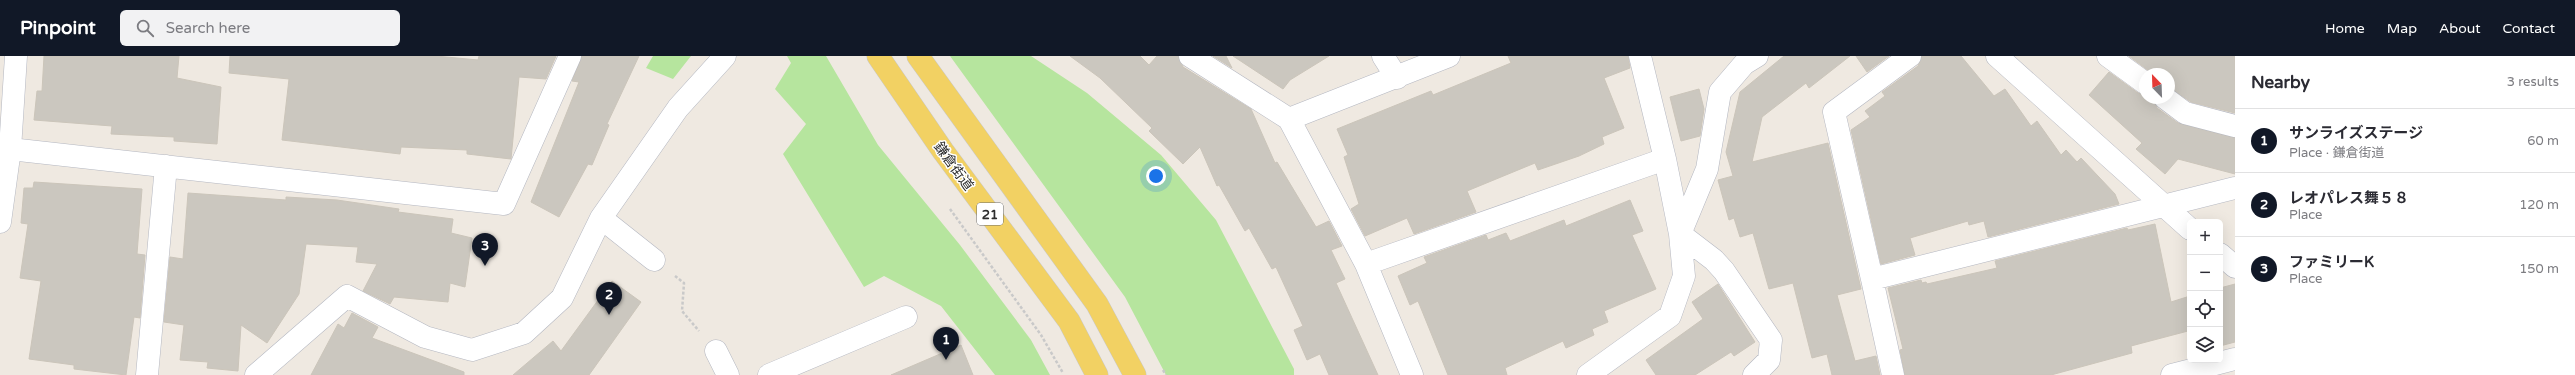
<!DOCTYPE html>
<html lang="en">
<head>
<meta charset="utf-8">
<style>
  body { margin:0; font-family:"Varela Round","Noto Sans JP",sans-serif; background:#f2f2f3; color:#2b2b33 }
  .controls { position:absolute; right:12px; bottom:12px; display:grid; overflow:hidden; border-radius:6px; box-shadow:0 4px 16px #0002 }
  .controls button { width:36px; height:36px; display:grid; place-items:center; padding:0; border:0; border-bottom:1px solid #e1e1e2; background:#fff; color:#2b2b33; font:20px sans-serif }
  .compass { position:absolute; left:2139px; top:12px; width:36px; height:36px; border-radius:50%; background:#fff; box-shadow:0 4px 16px #0002; rotate:337deg }
  .you { position:absolute; left:1156px; top:120px; width:14px; height:14px; margin:-10px; border:3px solid #fff; border-radius:50%; background:#1a73e8; box-shadow:0 0 0 6px #1a73e833 }
  .badge { display:grid; place-items:center; width:26px; height:26px; border-radius:50%; background:#111827; color:#fff; font-size:13px; font-weight:700 }
  .pin { position:absolute; translate:-50% -33px; filter:drop-shadow(0 1px 2px #0008) }
  .pin::after { content:''; position:absolute; top:21px; width:14px; height:12px; background:inherit; clip-path:polygon(0 0,100% 0,50% 100%) }
  .list { margin:0; padding:0; list-style:none }
  h2 { display:flex; justify-content:space-between; align-items:center; height:52px; margin:0; padding:0 16px; font-size:17px }
  h2 small { font-size:13px; font-weight:400; color:#7c7c81 }
  .list li { display:grid; grid-template-columns:26px 1fr auto; gap:12px; align-items:center; box-sizing:border-box; height:64px; padding:0 16px; border-top:1px solid #e1e1e2 }
  .list b { display:block; font-size:15px; white-space:nowrap }
  .list p { margin:0; font-size:13px; white-space:nowrap; color:#7c7c81 }
  .list em { font-size:13px; font-style:normal; color:#7c7c81 }
  .icon { flex:none; width:22px; height:22px; fill:none; stroke:currentColor; stroke-width:2; stroke-linecap:round; stroke-linejoin:round }
  .map { position:relative; flex:none; width:2235px; height:319px; overflow:hidden }
  header { display:flex; align-items:center; gap:24px; box-sizing:border-box; height:56px; padding:0 20px; background:#111827; color:#fff }
  header strong { font-size:19px }
  nav { display:flex; gap:22px; margin-inline-start:auto; font-size:14px }
  .search { width:280px; height:36px; background:#f2f2f3; display:flex; align-items:center; gap:10px; box-sizing:border-box; padding:0 14px; border-radius:6px; color:#7c7c81; font-size:15px }
  main { display:flex }
  aside { flex:1; background:#fff }
  .map>svg:first-child { display:block }
  .green { fill:#b6e59e }
  .building { fill:#cbc7bf; stroke:#cbc5ba }
  .lines { fill:none; stroke-linecap:round; stroke-linejoin:round }
  .minor-casing { stroke:#b4b7c1; stroke-width:23 }
  .major-casing { stroke:#c9c9c9; stroke-width:23 }
  .path { stroke:#c9c9c9; stroke-width:2.5; stroke-dasharray:3 2; stroke-linecap:butt }
  .minor { stroke:#fff; stroke-width:22 }
  .major { stroke:#f2d163; stroke-width:22 }
  .labels { text-anchor:middle; stroke-width:3; stroke-linejoin:round; paint-order:stroke }
  .shield { fill:#fff; stroke:#6d6d6d; stroke-width:1 }
  .shield-label { font-size:13px; font-weight:bold; fill:#2e2e2e }
  .street-label { font-size:14px; fill:#2e2e2e; stroke:#fff }
</style>
</head>
<body>
<header>
<strong>Pinpoint</strong>
<div class="search"><svg class="icon" aria-label="search" viewBox="0 0 24 24"><circle cx="10" cy="10" r="6"/><path d="M15 15l6 6"/></svg>Search here</div>
<nav><a>Home</a><a>Map</a><a>About</a><a>Contact</a></nav>
</header>
<main>
<div class="map">
<svg width="2235" height="319" viewBox="0 0 2235 319">
  <rect width="100%" height="100%" fill="#efe9e1"/>
  <path class="green" d="M 653,0 L 691,0 L 673,23 L 646,12 Z
    M 787,0 L 826,0 L 878,89 L 960,189 L 1031,284 L 1050,319 L 995,319 L 941,250 L 884,220 L 864,231 L 783,98 L 806,68 L 775,33 L 791,7 Z
    M 950,0 L 1031,0 L 1087,37 L 1161,99 L 1216,164 L 1294,313 L 1294,319 L 1166,319 L 1125,241 Z"/>
  <path class="building" d="M 44,0 L 179,0 L 177,22 L 221,31 L 217,88 L 174,85 L 174,81 L 111,78 L 112,70 L 34,64 L 37,35 L 42,35 Z
    M 230,0 L 436,0 L 478,4 L 479,0 L 556,0 L 546,23 L 519,21 L 511,103 L 467,98 L 467,94 L 401,91 L 400,98 L 282,84 L 289,23 L 229,17 Z
    M 582,0 L 639,0 L 607,68 L 609,69 L 592,109 L 588,108 L 559,161 L 531,146 L 579,26 L 572,25 Z
    M 1070,0 L 1140,0 L 1149,9 L 1157,0 L 1178,0 L 1183,11 L 1251,53 L 1275,107 L 1277,106 L 1316,171 L 1329,165 L 1342,190 L 1331,194 L 1345,223 L 1336,227 L 1378,319 L 1329,319 L 1320,298 L 1307,304 L 1294,274 L 1303,270 L 1276,211 L 1272,213 L 1249,172 L 1245,175 L 1219,129 L 1217,130 L 1200,91 L 1183,108 L 1149,75 L 1152,72 L 1100,22 Z
    M 1213,0 L 1226,0 L 1232,12 Z
    M 1233,0 L 1329,0 L 1290,24 L 1283,33 Z
    M 1508,0 L 1628,0 L 1630,12 L 1604,22 L 1624,72 L 1602,81 L 1604,88 L 1579,100 L 1538,114 L 1535,107 L 1467,135 L 1476,156 L 1414,178 L 1407,162 L 1365,180 L 1351,153 L 1359,148 L 1344,101 L 1348,99 L 1337,73 L 1431,35 L 1433,39 L 1511,7 Z
    M 1784,0 L 1850,0 L 1809,32 L 1806,27 L 1762,61 L 1752,106 L 1828,87 L 1861,233 L 1837,239 L 1855,305 L 1876,300 L 1880,319 L 1832,319 L 1827,298 L 1812,302 L 1793,227 L 1769,233 L 1753,177 L 1740,181 L 1734,162 L 1729,164 L 1718,124 L 1733,120 L 1726,96 L 1740,36 Z
    M 1856,0 L 1889,0 L 1867,16 Z
    M 1922,0 L 1961,0 L 1994,40 L 2005,33 L 2031,70 L 2037,65 L 2061,99 L 2066,94 L 2077,106 L 2081,102 L 2115,138 L 2119,148 L 1988,181 L 1984,165 L 1969,169 L 1968,165 L 1910,182 L 1915,199 L 1881,208 L 1851,74 L 1870,61 L 1865,55 L 1885,40 L 1882,36 L 1918,10 Z
    M 2129,0 L 2235,0 L 2235,57 L 2191,46 L 2169,31 L 2169,18 L 2153,18 Z
    M 2109,16 L 2138,37 L 2145,39 L 2145,42 L 2153,42 L 2157,52 L 2178,67 L 2235,82 L 2235,118 L 2178,103 L 2165,118 L 2136,93 L 2142,87 L 2089,39 Z
    M 1699,33 L 1704,53 L 1700,80 L 1681,85 L 1670,41 Z
    M 34,126 L 142,133 L 137,198 L 145,199 L 140,262 L 134,261 L 126,319 L 74,313 L 74,309 L 29,303 L 41,225 L 20,222 L 28,168 L 21,167 L 24,132 L 33,132 Z
    M 188,137 L 286,144 L 286,141 L 337,144 L 399,153 L 398,156 L 453,163 L 451,177 L 472,182 L 465,231 L 450,227 L 448,246 L 394,241 L 390,248 L 363,235 L 377,208 L 356,206 L 358,191 L 306,188 L 299,238 L 267,287 L 241,269 L 238,315 L 207,312 L 208,306 L 180,304 L 184,269 L 164,266 L 170,201 L 183,203 Z
    M 1630,144 L 1643,175 L 1632,179 L 1656,233 L 1604,255 L 1608,266 L 1592,273 L 1594,279 L 1566,292 L 1563,285 L 1505,312 L 1507,319 L 1448,319 L 1418,245 L 1410,249 L 1398,220 L 1427,207 L 1424,201 L 1486,179 L 1488,184 L 1506,177 L 1510,185 L 1564,164 L 1566,170 Z
    M 2155,168 L 2171,246 L 2190,240 L 2190,281 L 2188,275 L 2131,290 L 2132,297 L 2051,319 L 1905,319 L 1900,294 L 1903,293 L 1888,232 L 1921,224 L 1922,227 L 1926,226 L 1927,228 L 1997,212 L 1995,205 L 2127,172 L 2128,174 Z
    M 612,225 L 641,246 L 589,319 L 513,319 L 553,285 L 561,295 Z
    M 1718,228 L 1755,286 L 1734,300 L 1731,296 L 1695,319 L 1656,319 L 1646,304 L 1703,263 L 1692,246 Z
    M 2235,228 L 2235,286 L 2220,290 L 2220,232 Z
    M 352,257 L 378,271 L 372,282 L 464,316 L 464,319 L 311,319 L 338,268 L 344,272 Z
    M 961,289 L 973,319 L 891,319 Z"/>
  <g class="lines">
    <g class="minor-casing">
      <path id="minor" d="M 1190,0 L 1289,63
        M 1383,0 L 1397,22
        M 1997,0 L 2190,173
        M 2108,0 L 2145,27
        M 2165,42 L 2185,57 L 2235,70
        M 10,93 L 504,148 L 570,0
        M 1665,103 L 1680,178 L 1714,204 L 1724,215 L 1771,284 L 1769,304 L 1754,319
        M 601,162 L 654,204
        M 0,166 L 10,93 L 16,0
        M 2220,198 L 2235,211
        M 1366,208 L 1665,103 L 1640,0
        M 1872,223 L 1834,56 L 1910,0
        M 716,295 L 728,319
        M 147,319 L 166,110
        M 256,319 L 347,240 L 425,281 L 472,294 L 524,277 L 562,242 L 601,162 L 678,52 L 725,0
        M 769,319 L 906,261
        M 1412,319 L 1366,208 L 1289,63 L 1449,0
        M 1588,319 L 1670,260 L 1684,220 L 1680,178 L 1707,113 L 1720,36 L 1744,8 L 1757,0
        M 1893,319 L 1872,223 L 2235,132
        M 2172,319 L 2235,303"/>
    </g>
    <g class="major-casing">
      <path id="major" d="M 878,0 L 943,95 L 1069,265 L 1097,319
        M 918,0 L 1097,248 L 1135,319"/>
    </g>
    <path class="path" d="M 950,153 L 1041,279 L 1063,317
      M 675,220 L 684,227 L 682,255 L 699,275
      M 1163,314 L 1166,319"/>
    <use href="#minor" class="minor"/>
    <use href="#major" class="major"/>
  </g>
  <g class="labels">
    <rect class="shield" x="977" y="147" width="26" height="22" rx="3"/>
    <g class="shield-label">
      <text x="990" y="163">21</text>
    </g>
    <g class="street-label">
      <text transform="translate(954 110) rotate(54)" y="5">鎌倉街道</text>
    </g>
  </g>
</svg>
<div class="controls">
<button>+</button>
<button>−</button>
<button><svg class="icon" aria-label="locate" viewBox="0 0 24 24"><circle cx="12" cy="12" r="6"/><path d="M12 2v4M12 18v4M2 12h4M18 12h4"/></svg></button>
<button><svg class="icon" aria-label="layers" viewBox="0 0 24 24"><path d="M12 4l9 5-9 5-9-5zM3 14l9 5 9-5"/></svg></button>
</div>
<svg class="compass" viewBox="-18 -18 36 36"><path d="M0-13l5 13h-10z" fill="#e53935"/><path d="M0 13l5-13h-10z" fill="#7c7c81"/></svg>
<div class="you"></div>
<div class="pin badge" style="left:946px;top:304px">1</div>
<div class="pin badge" style="left:609px;top:259px">2</div>
<div class="pin badge" style="left:485px;top:210px">3</div>
</div>
<aside>
<h2>Nearby<small>3 results</small></h2>
<ul class="list">
<li><span class="badge">1</span><div><b>サンライズステージ</b><p>Place · 鎌倉街道</p></div><em>60 m</em></li>
<li><span class="badge">2</span><div><b>レオパレス舞５８</b><p>Place</p></div><em>120 m</em></li>
<li><span class="badge">3</span><div><b>ファミリーK</b><p>Place</p></div><em>150 m</em></li>
</ul>
</aside>
</main>
</body>
</html>
